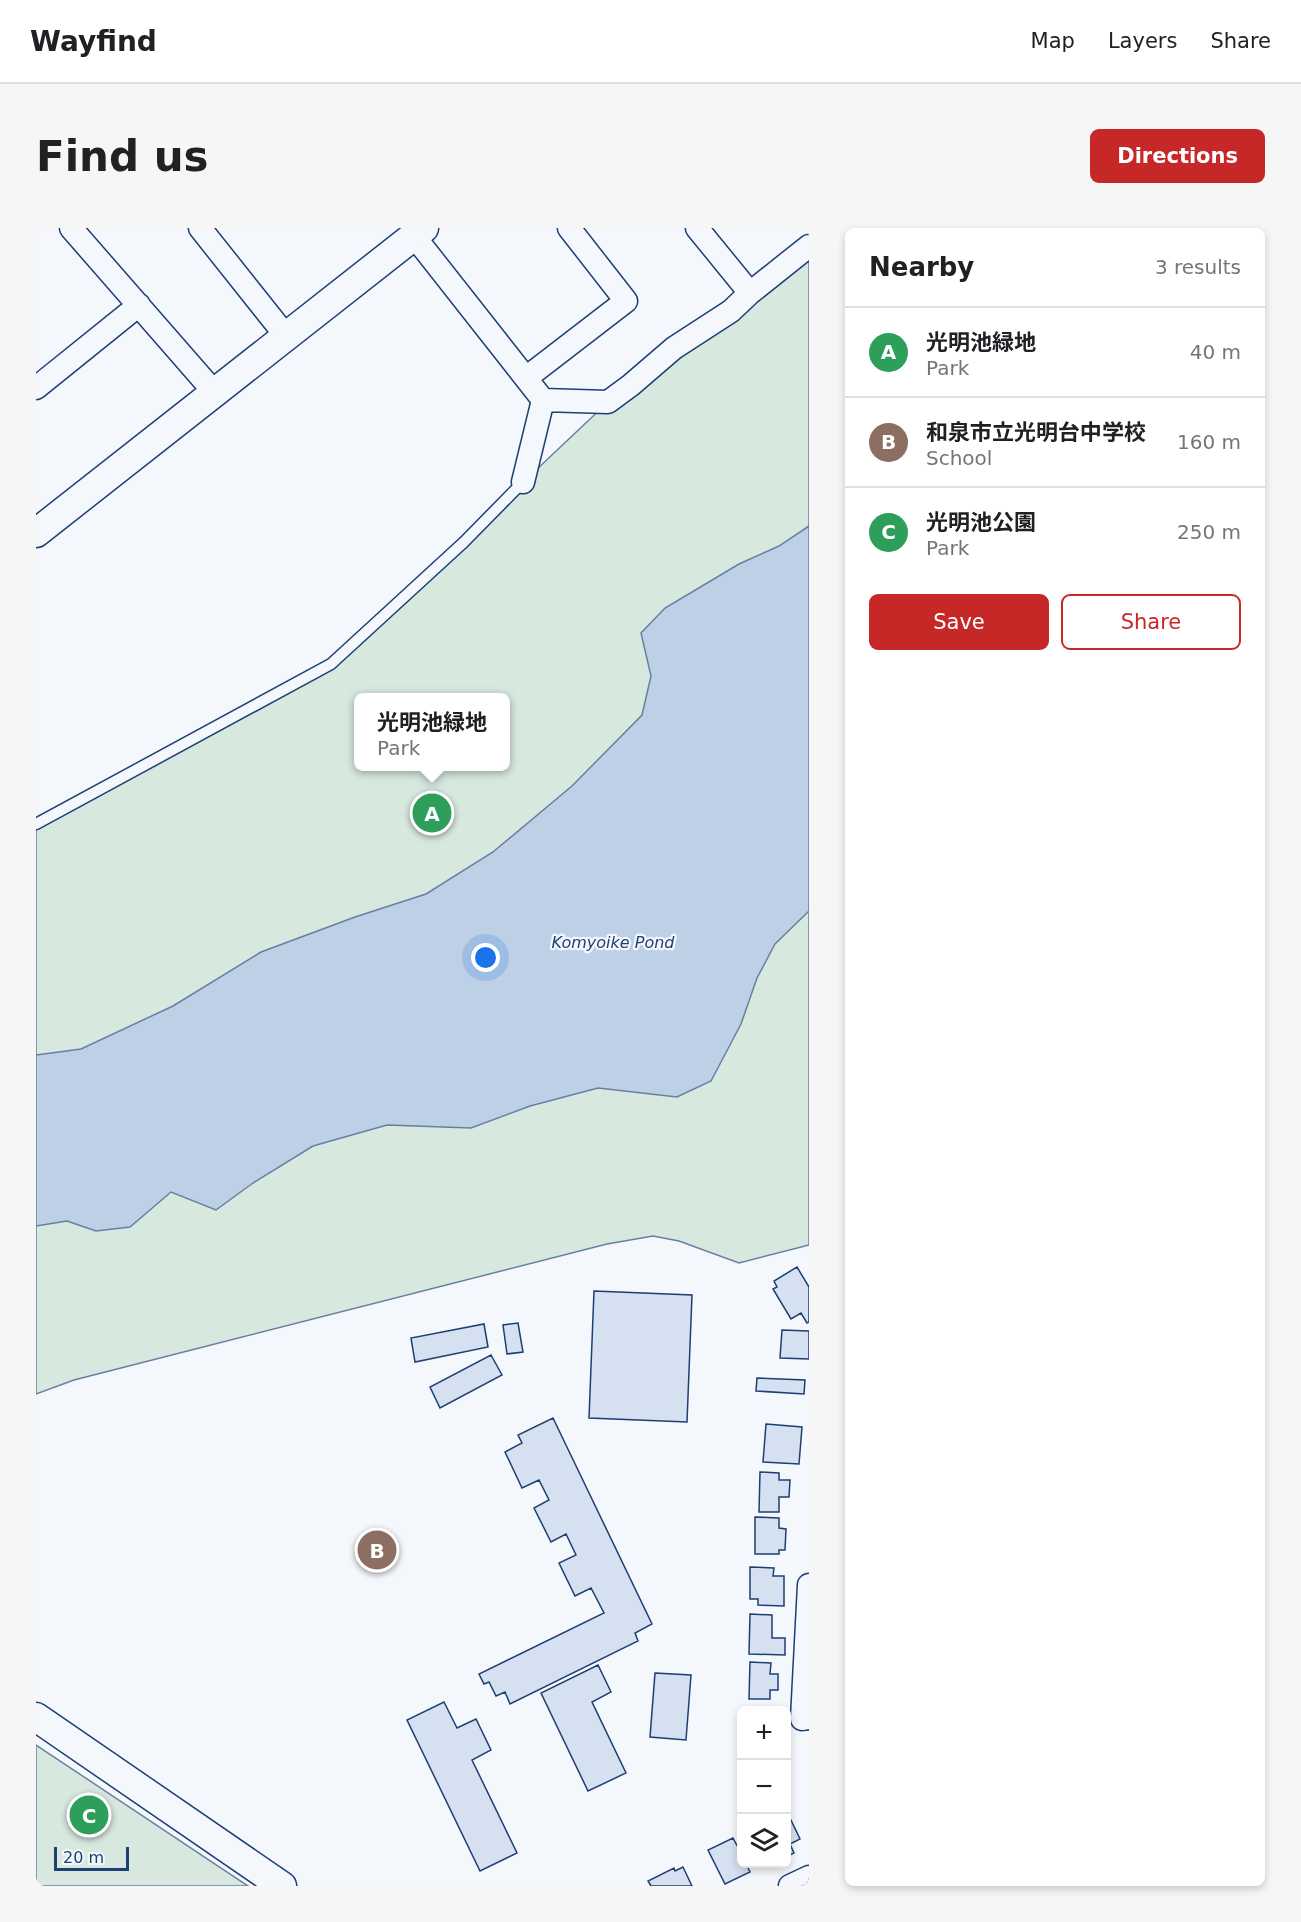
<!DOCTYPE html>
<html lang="en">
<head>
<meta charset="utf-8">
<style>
  body { margin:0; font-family:"DejaVu Sans","Noto Sans JP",sans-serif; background:#f6f6f6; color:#202124 }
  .controls { position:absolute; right:18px; bottom:18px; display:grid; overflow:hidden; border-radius:9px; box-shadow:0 3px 9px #0003 }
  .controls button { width:54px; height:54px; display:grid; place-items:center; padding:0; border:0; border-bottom:2px solid #e0e0e0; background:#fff; color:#202124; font:30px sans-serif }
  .scale { position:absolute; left:18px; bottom:15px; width:75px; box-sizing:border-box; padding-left:6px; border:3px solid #1d3f73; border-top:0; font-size:16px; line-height:21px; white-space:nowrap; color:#1d3f73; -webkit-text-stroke:4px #f4f7fb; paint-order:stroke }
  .you { position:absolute; left:450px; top:730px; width:21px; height:21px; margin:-15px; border:4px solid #fff; border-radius:50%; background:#1a73e8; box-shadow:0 0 0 9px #1a73e833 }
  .badge { display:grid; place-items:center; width:39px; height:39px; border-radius:50%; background:#c62828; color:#fff; font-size:20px; font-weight:700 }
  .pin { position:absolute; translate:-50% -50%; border:3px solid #fff; box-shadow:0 2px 6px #0006 }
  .popup { position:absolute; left:318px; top:465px; width:156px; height:78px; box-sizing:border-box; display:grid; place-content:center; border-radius:9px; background:#fff; filter:drop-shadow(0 2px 4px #0005); font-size:20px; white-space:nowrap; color:#757577 }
  .popup b { font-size:22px; color:#202124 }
  .popup::after { content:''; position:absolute; left:50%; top:100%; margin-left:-12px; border:12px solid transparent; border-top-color:#fff }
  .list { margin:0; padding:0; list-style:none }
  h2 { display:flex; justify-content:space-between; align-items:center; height:78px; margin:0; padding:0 24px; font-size:26px }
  h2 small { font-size:20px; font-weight:400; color:#757577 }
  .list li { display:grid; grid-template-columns:39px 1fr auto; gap:18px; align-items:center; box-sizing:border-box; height:90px; padding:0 24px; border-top:2px solid #e0e0e0 }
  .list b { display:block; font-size:22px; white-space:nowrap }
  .list p { margin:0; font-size:20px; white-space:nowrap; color:#757577 }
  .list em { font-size:20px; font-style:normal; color:#757577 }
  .actions { display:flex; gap:12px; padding:18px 24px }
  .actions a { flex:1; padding:14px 0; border:2px solid #c62828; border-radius:9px; text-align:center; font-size:21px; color:#c62828 }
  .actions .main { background:#c62828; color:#fff }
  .icon { flex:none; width:33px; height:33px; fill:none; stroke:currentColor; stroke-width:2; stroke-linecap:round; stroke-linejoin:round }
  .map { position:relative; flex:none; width:773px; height:1658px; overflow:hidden; border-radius:9px }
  header { display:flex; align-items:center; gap:36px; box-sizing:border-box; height:84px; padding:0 30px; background:#fff; border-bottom:2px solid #e0e0e0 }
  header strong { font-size:28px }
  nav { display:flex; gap:33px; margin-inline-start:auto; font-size:21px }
  .intro { display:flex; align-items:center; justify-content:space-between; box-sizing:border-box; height:144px; padding:0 36px }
  h1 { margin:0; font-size:42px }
  .button { padding:15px 27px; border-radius:9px; background:#c62828; color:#fff; font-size:21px; font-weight:700 }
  main { display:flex; gap:36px; padding:0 36px }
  aside { flex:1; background:#fff; border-radius:9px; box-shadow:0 3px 9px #0003 }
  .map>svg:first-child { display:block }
  .green { fill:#d7e8df; stroke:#687fa3; stroke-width:1.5; fill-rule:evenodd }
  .water { fill:#bed0e5; stroke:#687fa3; stroke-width:1.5 }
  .building { fill:#d5e0f0; stroke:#1d3f73; stroke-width:1.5 }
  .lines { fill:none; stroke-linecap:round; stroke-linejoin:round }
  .service-casing { stroke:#1d3f73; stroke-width:13 }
  .minor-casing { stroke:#1d3f73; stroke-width:25 }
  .tertiary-casing { stroke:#1d3f73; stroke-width:31 }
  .service { stroke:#f4f7fb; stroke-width:10 }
  .minor { stroke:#f4f7fb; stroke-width:22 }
  .tertiary { stroke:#f4f7fb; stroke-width:28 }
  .labels { text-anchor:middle; stroke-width:4.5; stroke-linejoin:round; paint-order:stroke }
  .water-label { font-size:16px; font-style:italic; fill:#1d3f73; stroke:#f4f7fb }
</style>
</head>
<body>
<header>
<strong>Wayfind</strong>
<nav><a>Map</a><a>Layers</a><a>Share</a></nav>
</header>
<div class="intro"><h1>Find us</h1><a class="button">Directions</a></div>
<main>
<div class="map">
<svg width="773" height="1658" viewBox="0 0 773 1658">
  <rect width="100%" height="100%" fill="#f4f7fb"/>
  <path class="green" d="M 773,18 L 773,1017 L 703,1035 L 643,1013 L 617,1008 L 571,1016 L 38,1152 L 0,1166 L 0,596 L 295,436 L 572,174 ZM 322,470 L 470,470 L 470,538 L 322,538 Z
    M 0,1517 L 212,1658 L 0,1658 Z"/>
  <path class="water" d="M 773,298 L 773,683 L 739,716 L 721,750 L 705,796 L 675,853 L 641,869 L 562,860 L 494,878 L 435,900 L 351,897 L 277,918 L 217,955 L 180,982 L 135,964 L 94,999 L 60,1003 L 31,993 L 0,998 L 0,827 L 45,821 L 137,778 L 225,724 L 319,689 L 390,666 L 457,624 L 536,558 L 606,487 L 615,448 L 605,405 L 629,380 L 703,336 L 743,318 Z"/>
  <path class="building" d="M 761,1039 L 773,1059 L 773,1094 L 771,1095 L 765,1085 L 755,1091 L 737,1061 L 741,1059 L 738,1053 Z
    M 558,1063 L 656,1067 L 651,1194 L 553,1190 Z
    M 482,1095 L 487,1124 L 471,1126 L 467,1097 Z
    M 448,1096 L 452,1119 L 379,1134 L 375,1110 Z
    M 746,1102 L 773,1103 L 773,1131 L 744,1130 Z
    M 455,1127 L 466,1147 L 404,1180 L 394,1159 Z
    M 721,1150 L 769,1152 L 768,1166 L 720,1163 Z
    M 517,1190 L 616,1396 L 599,1405 L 602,1413 L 474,1476 L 469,1464 L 460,1468 L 453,1454 L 448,1456 L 443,1446 L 568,1385 L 555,1360 L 539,1368 L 523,1335 L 540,1327 L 530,1306 L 515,1314 L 498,1280 L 513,1272 L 503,1252 L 486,1260 L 469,1224 L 486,1215 L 482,1207 Z
    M 730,1196 L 766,1199 L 763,1236 L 727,1234 Z
    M 724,1244 L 743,1245 L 743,1252 L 754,1252 L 753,1269 L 743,1269 L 743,1284 L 723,1284 Z
    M 719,1289 L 743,1290 L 743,1300 L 750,1301 L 749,1322 L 743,1322 L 743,1326 L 719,1326 Z
    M 714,1339 L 738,1340 L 737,1348 L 748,1348 L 748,1378 L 722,1377 L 722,1371 L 714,1371 Z
    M 714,1386 L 736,1387 L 736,1410 L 749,1410 L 749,1427 L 713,1426 Z
    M 714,1434 L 735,1435 L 734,1446 L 742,1446 L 742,1462 L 734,1462 L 734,1471 L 713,1471 Z
    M 562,1437 L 575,1464 L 556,1474 L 590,1545 L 552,1563 L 505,1465 Z
    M 619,1445 L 655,1447 L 650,1512 L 614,1509 Z
    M 408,1474 L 421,1500 L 440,1491 L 455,1522 L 436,1532 L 481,1625 L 444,1643 L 371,1492 Z
    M 750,1586 L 752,1586 L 764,1611 L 754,1616 L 758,1625 L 750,1629 Z
    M 697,1610 L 706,1627 L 706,1636 L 710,1636 L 714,1644 L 689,1656 L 672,1622 Z
    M 647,1639 L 656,1658 L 615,1658 L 612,1653 L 638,1640 L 639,1643 Z"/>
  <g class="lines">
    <g class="service-casing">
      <path id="service" d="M 0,596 L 295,436 L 428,314 L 487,254"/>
    </g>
    <g class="minor-casing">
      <path id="minor" d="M 35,0 L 179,165
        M 164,0 L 250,108
        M 661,0 L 714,65
        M 378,8 L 507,172 L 572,174 L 595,157 L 638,120 L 695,83 L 714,65 L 773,18
        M 490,150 L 590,73 L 533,0
        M 0,160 L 103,77
        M 487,254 L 507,172
        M 773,1357 L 766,1491 L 773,1490
        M 754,1658 L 773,1649"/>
    </g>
    <g class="tertiary-casing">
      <path id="tertiary" d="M 0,305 L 388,0
        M 0,1489 L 246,1658"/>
    </g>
    <use href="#service" class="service"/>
    <use href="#minor" class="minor"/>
    <use href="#tertiary" class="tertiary"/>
  </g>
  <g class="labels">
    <g class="water-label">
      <text x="577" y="720">Komyoike Pond</text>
    </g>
  </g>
</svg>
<div class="controls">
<button>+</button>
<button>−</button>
<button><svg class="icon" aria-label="layers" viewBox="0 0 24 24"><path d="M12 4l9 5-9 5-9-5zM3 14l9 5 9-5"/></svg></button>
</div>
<div class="scale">20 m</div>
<div class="you"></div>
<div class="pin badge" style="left:396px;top:585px;background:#2e9e5b">A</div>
<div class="popup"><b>光明池緑地</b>Park</div>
<div class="pin badge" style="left:341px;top:1322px;background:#8d6e63">B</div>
<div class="pin badge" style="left:53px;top:1587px;background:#2e9e5b">C</div>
</div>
<aside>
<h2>Nearby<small>3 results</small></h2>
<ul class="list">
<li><span class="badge" style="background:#2e9e5b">A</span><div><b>光明池緑地</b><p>Park</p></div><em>40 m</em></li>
<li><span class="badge" style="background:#8d6e63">B</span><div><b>和泉市立光明台中学校</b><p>School</p></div><em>160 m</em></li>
<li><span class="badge" style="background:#2e9e5b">C</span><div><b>光明池公園</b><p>Park</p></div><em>250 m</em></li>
</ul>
<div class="actions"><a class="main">Save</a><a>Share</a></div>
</aside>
</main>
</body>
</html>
